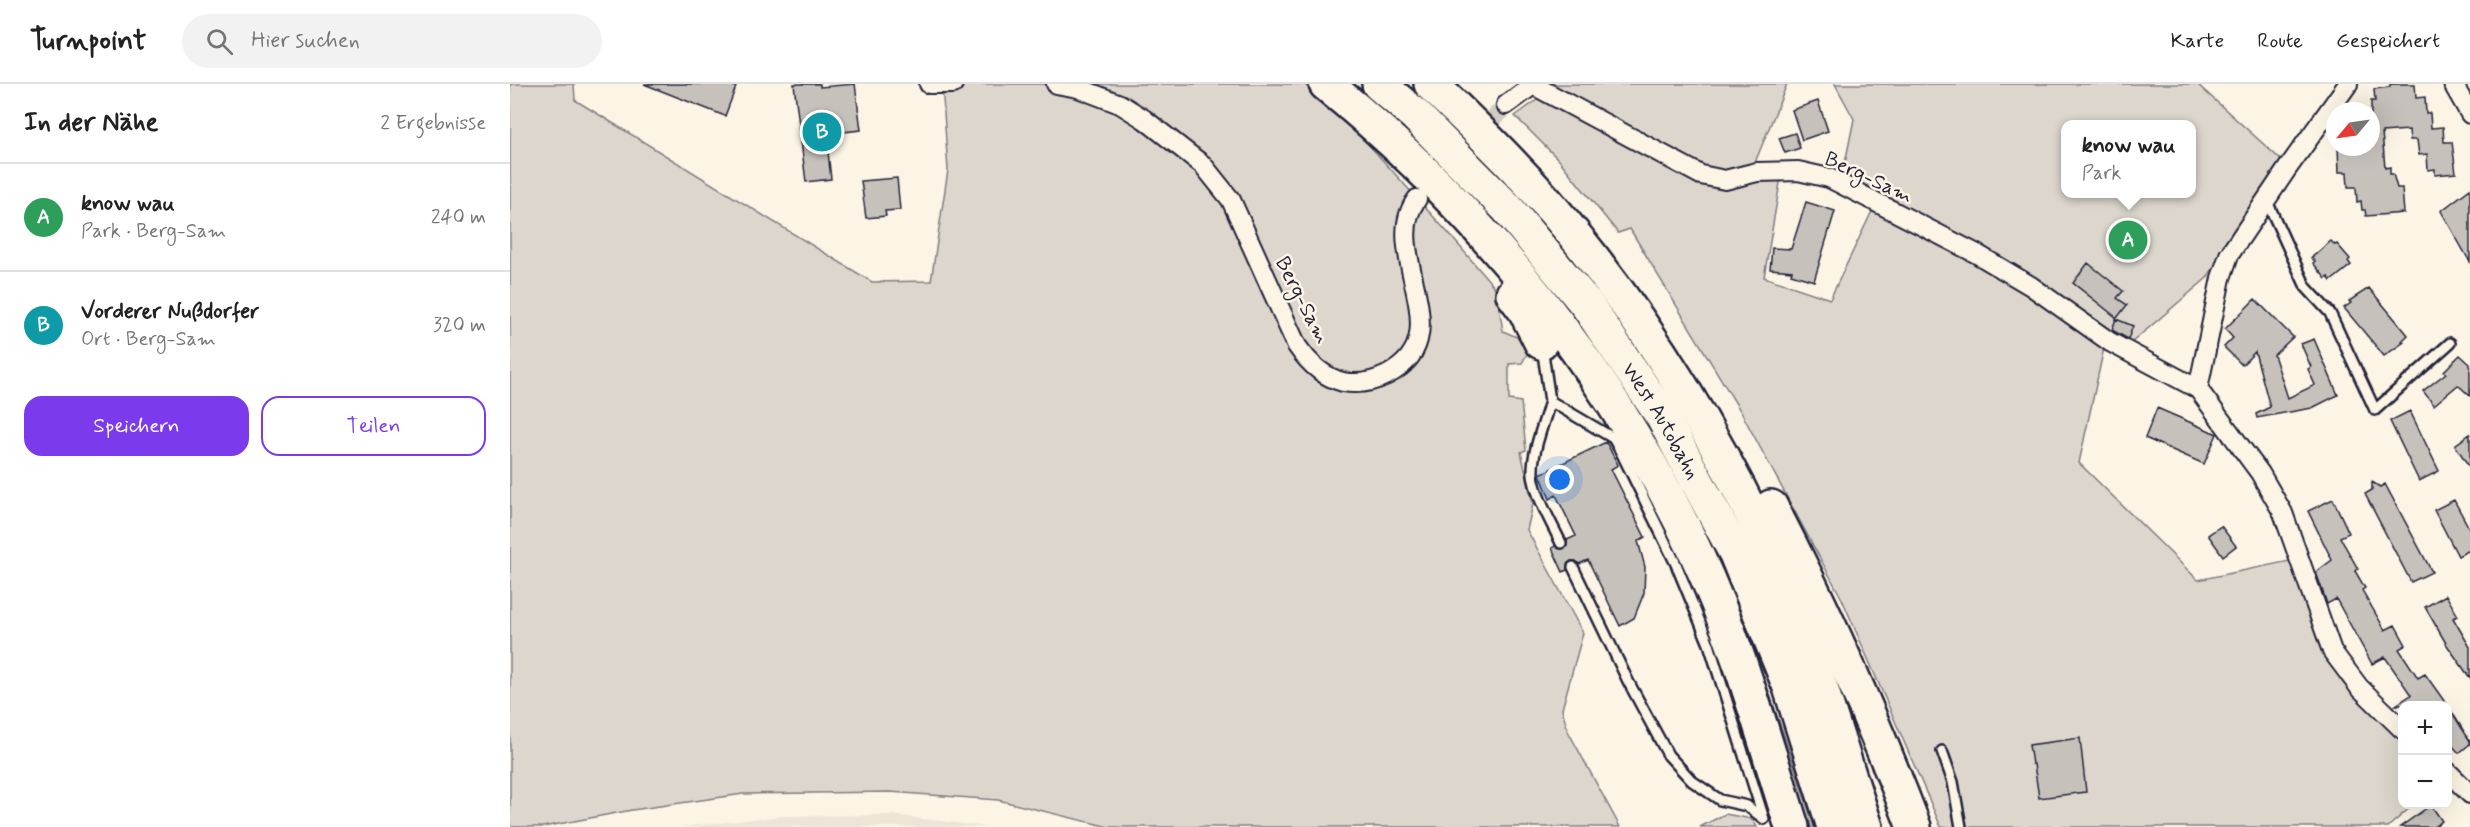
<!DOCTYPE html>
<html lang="de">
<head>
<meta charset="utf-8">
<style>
  body { margin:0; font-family:Mynerve,sans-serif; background:#f2f2f2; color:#222 }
  .controls { position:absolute; right:18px; bottom:18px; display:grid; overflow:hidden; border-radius:12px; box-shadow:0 6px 24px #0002 }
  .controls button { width:54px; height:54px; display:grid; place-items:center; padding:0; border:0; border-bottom:2px solid #e0e0e0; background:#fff; color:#222; font:30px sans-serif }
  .compass { position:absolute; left:1816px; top:18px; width:54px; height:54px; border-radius:50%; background:#fff; box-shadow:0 6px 24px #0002; rotate:241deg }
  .you { position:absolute; left:1050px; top:396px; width:21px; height:21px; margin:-15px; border:4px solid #fff; border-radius:50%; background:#1a73e8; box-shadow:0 0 0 9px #1a73e833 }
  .badge { display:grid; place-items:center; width:39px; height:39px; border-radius:50%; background:#7c3aed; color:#fff; font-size:20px; font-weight:700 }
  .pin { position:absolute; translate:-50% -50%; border:3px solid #fff; box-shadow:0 2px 6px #0006 }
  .popup { position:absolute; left:1551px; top:36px; width:135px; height:78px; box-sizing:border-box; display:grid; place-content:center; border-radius:12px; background:#fff; filter:drop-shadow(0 2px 4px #0005); font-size:20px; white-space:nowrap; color:#767676 }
  .popup b { font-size:22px; color:#222 }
  .popup::after { content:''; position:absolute; left:50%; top:100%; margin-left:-12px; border:12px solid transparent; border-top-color:#fff }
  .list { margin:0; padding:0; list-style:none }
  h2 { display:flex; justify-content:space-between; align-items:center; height:78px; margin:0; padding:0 24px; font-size:26px }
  h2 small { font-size:20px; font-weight:400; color:#767676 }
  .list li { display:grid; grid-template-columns:39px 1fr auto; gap:18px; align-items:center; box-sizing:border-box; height:108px; padding:0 24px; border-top:2px solid #e0e0e0 }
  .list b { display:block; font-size:22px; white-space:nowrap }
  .list p { margin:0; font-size:20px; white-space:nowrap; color:#767676 }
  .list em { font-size:20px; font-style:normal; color:#767676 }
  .actions { display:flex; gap:12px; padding:18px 24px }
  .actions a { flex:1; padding:14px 0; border:2px solid #7c3aed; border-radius:18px; text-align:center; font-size:21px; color:#7c3aed }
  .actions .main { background:#7c3aed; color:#fff }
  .icon { flex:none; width:33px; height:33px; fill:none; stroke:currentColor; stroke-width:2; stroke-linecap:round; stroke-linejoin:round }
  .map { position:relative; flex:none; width:1960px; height:743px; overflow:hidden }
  header { display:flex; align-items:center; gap:36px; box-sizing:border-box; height:84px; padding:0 30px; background:#fff; border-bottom:2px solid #e0e0e0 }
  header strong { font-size:28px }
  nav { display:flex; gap:33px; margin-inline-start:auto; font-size:21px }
  .search { width:420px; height:54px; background:#f2f2f2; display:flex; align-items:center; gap:15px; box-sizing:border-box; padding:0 21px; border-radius:33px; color:#767676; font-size:22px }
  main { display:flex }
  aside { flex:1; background:#fff }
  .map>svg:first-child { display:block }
  .built { fill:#ece5d8 }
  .green { fill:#dcd6cc; stroke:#7f7c84; stroke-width:1.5; fill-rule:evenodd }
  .building { fill:#c6c1bb; stroke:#22223b; stroke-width:1.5 }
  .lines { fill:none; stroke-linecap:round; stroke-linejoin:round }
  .street-tunnel { stroke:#d0cbc3; stroke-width:18; stroke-dasharray:18 9; stroke-linecap:butt }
  .lane-casing { stroke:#22223b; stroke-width:14 }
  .street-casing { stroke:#22223b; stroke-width:22 }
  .highway-casing { stroke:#22223b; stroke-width:38 }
  .lane { stroke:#fcf5e5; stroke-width:9 }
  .street { stroke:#fcf5e5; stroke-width:18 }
  .highway { stroke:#fcf5e5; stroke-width:33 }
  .labels { text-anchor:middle; stroke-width:5; stroke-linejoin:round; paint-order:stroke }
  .street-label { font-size:21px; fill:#22223b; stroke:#fcf5e5 }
</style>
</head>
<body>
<header>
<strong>Turnpoint</strong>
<div class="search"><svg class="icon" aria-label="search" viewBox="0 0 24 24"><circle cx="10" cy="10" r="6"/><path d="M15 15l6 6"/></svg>Hier suchen</div>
<nav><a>Karte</a><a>Route</a><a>Gespeichert</a></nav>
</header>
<main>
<aside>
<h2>In der Nähe<small>2 Ergebnisse</small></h2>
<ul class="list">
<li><span class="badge" style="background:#2e9e5b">A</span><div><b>know wau</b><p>Park · Berg-Sam</p></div><em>240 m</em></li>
<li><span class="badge" style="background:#0f9aa8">B</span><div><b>Vorderer Nußdorfer</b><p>Ort · Berg-Sam</p></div><em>320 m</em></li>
</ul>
<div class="actions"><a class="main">Speichern</a><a>Teilen</a></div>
</aside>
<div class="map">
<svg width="1960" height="743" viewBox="0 0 1960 743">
  <rect width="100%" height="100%" fill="#fcf5e5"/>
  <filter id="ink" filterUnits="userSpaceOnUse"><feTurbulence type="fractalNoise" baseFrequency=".0167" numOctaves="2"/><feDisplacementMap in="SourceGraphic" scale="12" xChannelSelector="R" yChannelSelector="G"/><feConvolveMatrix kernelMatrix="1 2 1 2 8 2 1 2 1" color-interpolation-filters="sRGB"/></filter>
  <g filter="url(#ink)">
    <path class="built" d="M 381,731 L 479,743 L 170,743 L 273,732 Z"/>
    <path class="green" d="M 0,0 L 64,0 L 65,16 L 362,198 L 421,197 L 438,86 L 432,0 L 794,0 L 849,50 L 940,151 L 986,205 L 993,247 L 1018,258 L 1017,270 L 1012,279 L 999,280 L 999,316 L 1011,318 L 1016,366 L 1011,368 L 1023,420 L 1017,446 L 1073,549 L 1052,625 L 1058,647 L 1110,743 L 599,743 L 488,716 L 380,708 L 233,710 L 122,726 L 33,743 L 0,743 Z
      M 1012,0 L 1277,0 L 1244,81 L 1271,93 L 1254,193 L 1320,215 L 1364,123 L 1332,94 L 1344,35 L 1325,0 L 1687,0 L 1771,76 L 1697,194 L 1621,259 L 1594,264 L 1569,379 L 1688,496 L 1784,476 L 1811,562 L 1833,599 L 1892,655 L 1892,720 L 1903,721 L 1878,743 L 1431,743 L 1332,515 L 1231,328 L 1120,145 L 1108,149 L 1049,76 L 1005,32 L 1027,16 ZM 1555,40 L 1681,40 L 1681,110 L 1555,110 Z
      M 1206,475 C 1245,562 1275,652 1304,743 L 1294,743 Z
      M 1215,730 L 1242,735 L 1247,743 L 1190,743 Z"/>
    <path class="building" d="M 134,0 L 219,0 L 226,3 L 215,32 Z
      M 284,0 L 310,0 L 310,3 L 345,0 L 351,46 L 316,50 L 321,95 L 296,98 Z
      M 1880,0 L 1905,0 L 1906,14 L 1915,13 L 1916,29 L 1920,29 L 1921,44 L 1933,43 L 1934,58 L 1942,58 L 1946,89 L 1925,91 L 1925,85 L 1918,86 L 1917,70 L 1909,71 L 1907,56 L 1900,56 L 1899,46 L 1872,48 L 1875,84 L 1880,83 L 1880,90 L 1883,90 L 1887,104 L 1892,104 L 1894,129 L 1856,132 L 1855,126 L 1852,126 L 1851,117 L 1847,118 L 1846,103 L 1838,103 L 1837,88 L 1829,88 L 1828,63 L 1861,63 L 1861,17 L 1865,17 L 1864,5 L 1880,3 Z
      M 1308,17 L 1318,47 L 1292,56 L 1282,26 Z
      M 1285,49 L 1290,64 L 1275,69 L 1269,54 Z
      M 387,94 L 390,126 L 375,127 L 376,132 L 356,134 L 351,97 Z
      M 1960,105 L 1960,178 L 1931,127 Z
      M 1296,118 L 1325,127 L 1304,197 L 1281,190 L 1282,187 L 1260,185 L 1262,164 L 1281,165 Z
      M 1821,157 L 1825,161 L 1827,160 L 1840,175 L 1838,177 L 1841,181 L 1821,197 L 1818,193 L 1816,195 L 1803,179 L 1805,177 L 1801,174 Z
      M 1578,179 L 1613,207 L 1607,214 L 1617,221 L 1607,234 L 1563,199 Z
      M 1859,204 L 1898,251 L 1892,257 L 1894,258 L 1874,272 L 1834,224 L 1841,219 L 1839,217 Z
      M 1745,215 L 1783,253 L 1764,271 L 1778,314 L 1805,301 L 1798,285 L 1801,283 L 1791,260 L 1804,255 L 1828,311 L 1802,324 L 1747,334 L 1746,330 L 1760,323 L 1745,268 L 1732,281 L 1714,263 L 1723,254 L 1715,245 Z
      M 1606,235 L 1623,242 L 1618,255 L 1602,246 Z
      M 1950,271 L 1960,280 L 1960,312 L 1948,301 L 1924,321 L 1913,307 L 1936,289 L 1934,287 Z
      M 1647,324 L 1707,350 L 1694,380 L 1635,354 Z
      M 1900,327 L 1929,387 L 1909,397 L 1880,337 Z
      M 1960,350 L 1960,384 L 1945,361 Z
      M 1096,358 L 1108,381 L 1101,385 L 1135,453 L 1128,457 L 1135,483 L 1134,509 L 1124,534 L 1110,542 L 1078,476 L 1069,480 L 1066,477 L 1061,477 L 1057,480 L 1057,486 L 1053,488 L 1042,464 L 1045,462 L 1053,465 L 1057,462 L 1057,456 L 1066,452 L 1046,411 L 1040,415 L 1030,390 Z
      M 1862,398 L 1870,403 L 1875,400 L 1922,488 L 1901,498 L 1855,410 L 1862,406 Z
      M 1823,415 L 1839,449 L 1830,453 L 1848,485 L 1845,487 L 1855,504 L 1852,506 L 1875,546 L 1885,541 L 1896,561 L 1889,565 L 1908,594 L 1915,590 L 1937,621 L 1886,621 L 1901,611 L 1875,573 L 1862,580 L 1826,515 L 1817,520 L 1806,488 L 1822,476 L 1798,427 Z
      M 1944,416 L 1960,446 L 1960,466 L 1948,472 L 1924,426 Z
      M 1711,442 L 1726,462 L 1713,472 L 1698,451 Z
      M 1936,511 L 1948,532 L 1943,534 L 1960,563 L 1960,594 L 1937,561 L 1915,523 Z
      M 1938,622 L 1960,657 L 1960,660 L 1949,669 L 1938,657 Z
      M 1570,654 L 1576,708 L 1529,714 L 1524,680 L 1522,680 L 1519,661 Z
      M 1921,721 L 1932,737 L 1923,743 L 1890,743 Z"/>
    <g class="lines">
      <path class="street-tunnel" d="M 964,55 L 996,21"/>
      <g class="lane-casing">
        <path id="lane" d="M 1756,115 L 1796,203 L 1820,229 L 1865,326 L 1940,259
          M 1032,263 L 1040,317 L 1103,354 L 1111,368 L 1166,480 L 1199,560 L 1254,735
          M 1040,317 C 1034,340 1022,366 1023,390 C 1025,411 1042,440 1051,459
          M 1063,483 L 1118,597 L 1158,671 L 1182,697 L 1210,716 L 1237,722 L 1254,735
          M 1432,667 L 1443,698 L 1451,743"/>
      </g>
      <g class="street-casing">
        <path id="street" d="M 419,0 L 443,0
          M 546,0 L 568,4 L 610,20 L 634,35 L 693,81 L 721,116 L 787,262 C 798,278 813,293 833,298 C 849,301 863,298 877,291 C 953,253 868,166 907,115
          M 1838,0 L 1777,85 L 1719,171 L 1711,194 L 1688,305 L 1750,389 L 1773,429 L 1822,567 L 1849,603 L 1892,645
          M 1943,0 L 1960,30
          M 996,21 L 1023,1 L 1191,91 L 1215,96 L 1247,88 L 1288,87 L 1319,94 L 1467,170 L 1521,202 L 1600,258 L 1688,305
          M 1938,688 L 1960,710"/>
      </g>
      <g class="highway-casing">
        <g id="highway">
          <path d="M 816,0 C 972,127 1101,287 1186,469 C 1227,557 1253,651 1282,743"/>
          <path id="s1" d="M 869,0 L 904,30 L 997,124 L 1077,221 L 1152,332 L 1226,470 L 1280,603 L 1324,743"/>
          <path d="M 921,0 C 973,50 1025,101 1070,158 C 1140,246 1200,343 1249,445 C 1294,540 1323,643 1356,743"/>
          <path d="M 1003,210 L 1015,226 L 1031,258"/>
          <path d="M 1261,423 C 1315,527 1362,633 1404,743"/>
        </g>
      </g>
      <use href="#lane" class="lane"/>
      <use href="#street" class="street"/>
      <use href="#highway" class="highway"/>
    </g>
  </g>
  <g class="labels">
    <g class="street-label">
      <text transform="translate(1359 93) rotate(25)" y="7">Berg-Sam</text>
      <text transform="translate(793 216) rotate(63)" y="7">Berg-Sam</text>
      <text dy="7" stroke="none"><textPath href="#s1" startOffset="442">West Autobahn</textPath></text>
    </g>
  </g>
</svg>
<div class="controls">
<button>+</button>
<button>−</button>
</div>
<svg class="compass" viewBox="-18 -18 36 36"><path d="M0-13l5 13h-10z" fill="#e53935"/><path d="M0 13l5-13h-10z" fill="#767676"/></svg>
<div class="you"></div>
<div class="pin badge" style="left:1618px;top:156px;background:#2e9e5b">A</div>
<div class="popup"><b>know wau</b>Park</div>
<div class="pin badge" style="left:312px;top:48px;background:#0f9aa8">B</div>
</div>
</main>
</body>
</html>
